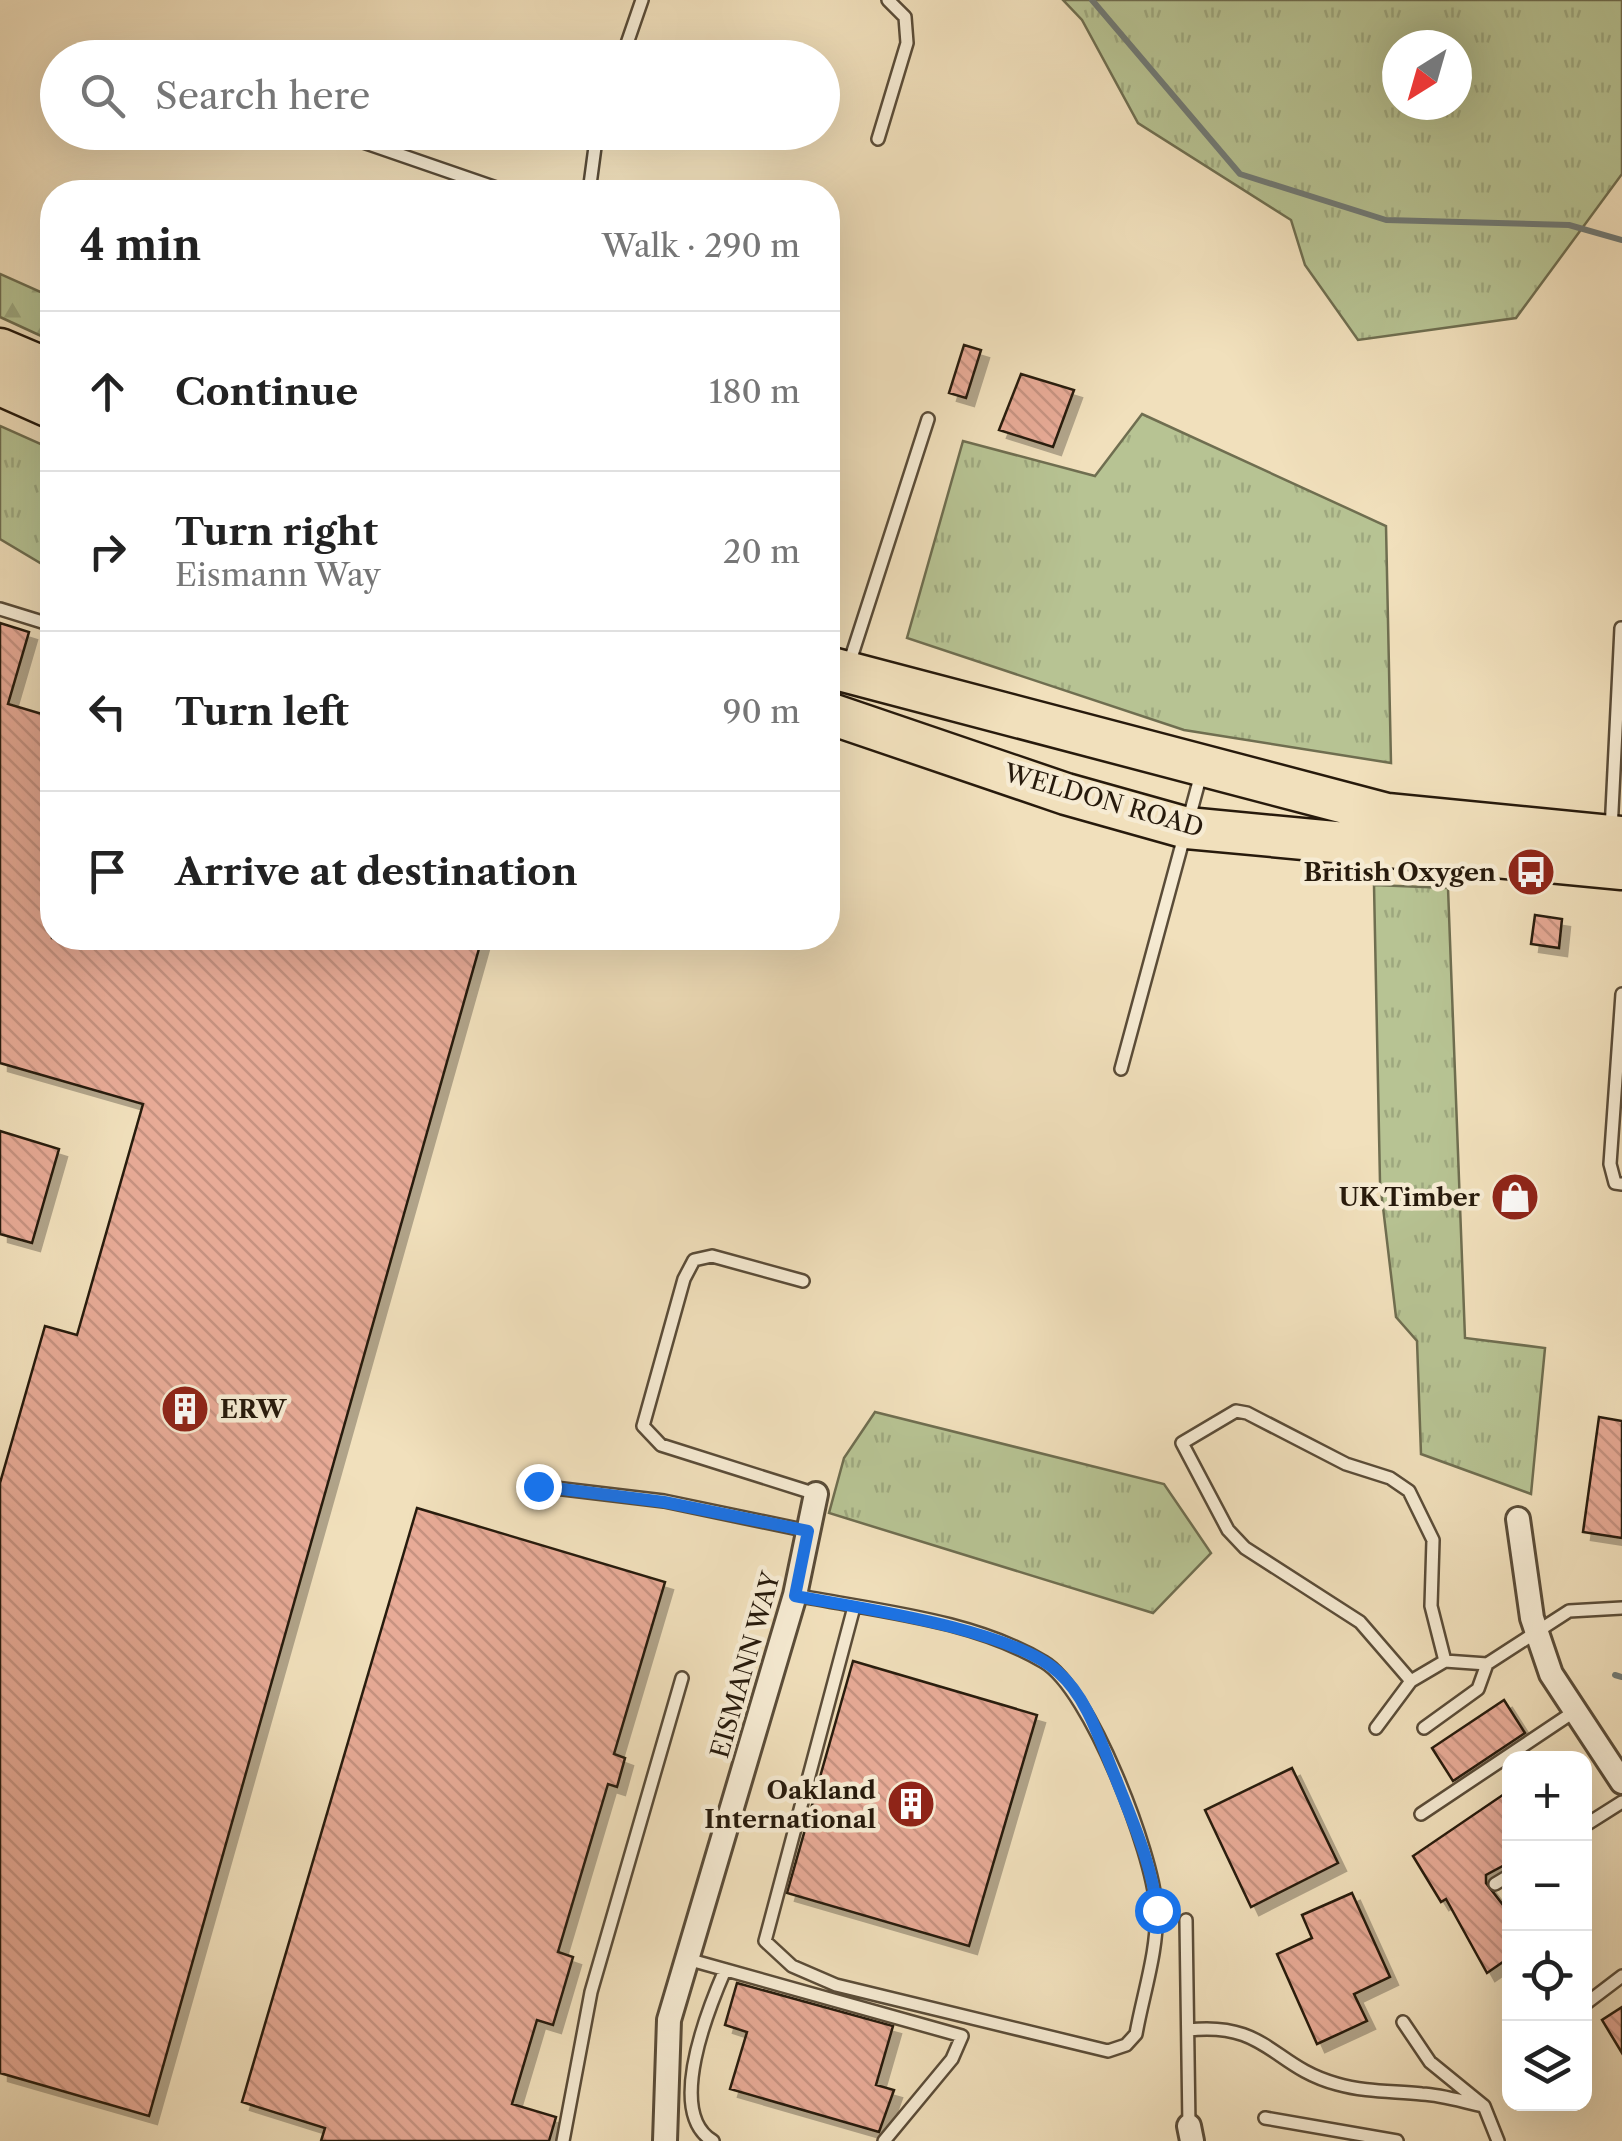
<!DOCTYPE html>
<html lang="en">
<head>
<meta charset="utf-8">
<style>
  body { margin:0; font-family:"Libre Caslon Text",serif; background:#f6f6f6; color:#222 }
  .controls { position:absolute; right:30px; bottom:30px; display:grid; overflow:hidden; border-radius:20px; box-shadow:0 10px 40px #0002 }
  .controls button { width:90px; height:90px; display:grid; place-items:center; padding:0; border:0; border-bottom:2px solid #e0e0e0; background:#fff; color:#222; font:50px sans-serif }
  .compass { position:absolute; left:1382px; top:30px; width:90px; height:90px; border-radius:50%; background:#fff; box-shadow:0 10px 40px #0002; rotate:217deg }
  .stop { position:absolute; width:30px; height:30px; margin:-22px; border:8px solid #1a73e8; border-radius:50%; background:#fff }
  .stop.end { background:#1a73e8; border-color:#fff; box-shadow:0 2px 10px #0008 }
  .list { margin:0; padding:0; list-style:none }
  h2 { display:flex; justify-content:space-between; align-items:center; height:130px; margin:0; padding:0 40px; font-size:42px }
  h2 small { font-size:32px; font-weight:400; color:#767676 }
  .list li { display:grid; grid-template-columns:65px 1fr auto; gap:30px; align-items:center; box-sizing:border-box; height:160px; padding:0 40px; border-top:2px solid #e0e0e0 }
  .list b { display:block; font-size:38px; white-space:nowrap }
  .list p { margin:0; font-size:32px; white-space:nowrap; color:#767676 }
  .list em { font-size:32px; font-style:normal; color:#767676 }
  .icon { flex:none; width:55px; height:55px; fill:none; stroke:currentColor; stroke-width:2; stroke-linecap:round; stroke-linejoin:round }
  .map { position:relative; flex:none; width:1622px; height:2141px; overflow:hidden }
  .search { position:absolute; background:#fff; box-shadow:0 10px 40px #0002; left:40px; top:40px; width:800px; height:110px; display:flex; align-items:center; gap:25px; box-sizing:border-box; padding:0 35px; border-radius:55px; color:#767676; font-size:38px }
  .panel { position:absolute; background:#fff; box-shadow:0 10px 40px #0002; left:40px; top:180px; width:800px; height:770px; border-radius:40px }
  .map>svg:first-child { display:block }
  .grass { fill:url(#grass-tufts); stroke:#6f6e50; stroke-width:2.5; fill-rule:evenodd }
  .forest { fill:url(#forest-firs); stroke:#6f6e50; stroke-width:2.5 }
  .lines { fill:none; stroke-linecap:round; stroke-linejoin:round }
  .stream { stroke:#707a76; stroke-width:6 }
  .building { fill:url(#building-back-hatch); stroke:#271a0c; stroke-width:2.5; filter:url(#shadow) }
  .lane-casing { stroke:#5a4c38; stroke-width:16 }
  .street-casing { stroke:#5a4c38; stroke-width:28 }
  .highway-casing { stroke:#271a0c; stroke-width:45 }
  .lane { stroke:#f6ebd3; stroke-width:11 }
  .street { stroke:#f6ebd3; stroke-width:22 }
  .highway { stroke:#f1e0bc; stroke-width:40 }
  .route { stroke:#1a73e8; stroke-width:12 }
  .labels { text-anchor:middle; stroke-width:9; stroke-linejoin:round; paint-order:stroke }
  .street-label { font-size:25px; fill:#271a0c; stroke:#f6ebd3 }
  .poi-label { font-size:25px; font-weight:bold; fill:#271a0c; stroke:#f6ebd3; text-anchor:end }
</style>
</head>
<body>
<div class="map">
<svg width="1622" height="2141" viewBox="0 0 1622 2141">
  <defs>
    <pattern id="grass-tufts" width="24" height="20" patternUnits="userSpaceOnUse" patternTransform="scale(2.5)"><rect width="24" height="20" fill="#b7c393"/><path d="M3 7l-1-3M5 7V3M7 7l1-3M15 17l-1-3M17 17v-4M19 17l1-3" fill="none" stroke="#9da77e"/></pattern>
    <pattern id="forest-firs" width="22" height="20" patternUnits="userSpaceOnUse" patternTransform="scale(2.5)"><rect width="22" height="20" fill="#b7c393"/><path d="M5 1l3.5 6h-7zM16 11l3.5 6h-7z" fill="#9da77e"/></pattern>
    <pattern id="building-back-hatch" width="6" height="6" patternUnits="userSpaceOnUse" patternTransform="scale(2.5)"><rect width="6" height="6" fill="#e8ab97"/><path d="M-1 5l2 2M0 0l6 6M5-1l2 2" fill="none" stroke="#c79381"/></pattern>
    <filter id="shadow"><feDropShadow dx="8" dy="8" stdDeviation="0" flood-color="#0004"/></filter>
  </defs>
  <rect width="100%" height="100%" fill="#f1e0bc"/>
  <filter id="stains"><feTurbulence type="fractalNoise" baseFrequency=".002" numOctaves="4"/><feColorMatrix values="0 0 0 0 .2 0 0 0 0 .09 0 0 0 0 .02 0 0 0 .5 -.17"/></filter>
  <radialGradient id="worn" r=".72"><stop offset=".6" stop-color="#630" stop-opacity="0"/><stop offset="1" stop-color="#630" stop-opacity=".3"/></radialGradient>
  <path class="grass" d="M 1063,0 L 1622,0 L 1622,174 L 1516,318 L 1358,340 L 1305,265 L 1291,220 L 1138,123 L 1082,20 ZM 1457,45 L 1457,105 L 1397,105 L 1397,45 Z
    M 1142,414 L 1386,526 L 1391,763 L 1184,730 L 907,638 L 963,441 L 1095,476 Z
    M 0,426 L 52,449 L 52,570 L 0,539 Z
    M 1374,885 L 1448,888 L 1465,1338 L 1545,1348 L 1531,1494 L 1421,1454 L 1417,1341 L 1396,1317 L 1380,1182 Z
    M 875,1412 L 1164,1484 L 1211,1553 L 1153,1613 L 829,1513 L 844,1458 Z"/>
  <path class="forest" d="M 0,274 L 52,297 L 52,341 L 0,317 Z"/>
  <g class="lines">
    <path class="stream" d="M 1092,0 L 1240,174 L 1386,220 L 1569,225 L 1622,240
      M 1615,1675 L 1622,1677"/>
  </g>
  <path class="building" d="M 964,345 L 981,350 L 966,398 L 949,393 Z
    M 1021,374 L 1074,390 L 1053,447 L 999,430 Z
    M 0,623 L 29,632 L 8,704 L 52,717 L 52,938 L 482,938 L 149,2116 L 0,2073 L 0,1483 L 45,1326 L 77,1335 L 143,1104 L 0,1063 Z
    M 1535,915 L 1562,919 L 1559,948 L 1531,944 Z
    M 0,1131 L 59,1149 L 32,1243 L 0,1234 Z
    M 1599,1417 L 1622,1421 L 1622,1538 L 1583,1532 Z
    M 417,1508 L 665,1582 L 614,1754 L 625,1758 L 617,1787 L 608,1784 L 558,1952 L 573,1957 L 553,2025 L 537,2020 L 512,2104 L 556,2117 L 549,2141 L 321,2141 L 325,2128 L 242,2102 Z
    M 853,1661 L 1037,1715 L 969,1946 L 787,1893 Z
    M 1504,1700 L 1525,1733 L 1453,1781 L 1432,1748 Z
    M 1292,1768 L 1338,1863 L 1251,1907 L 1205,1810 Z
    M 1510,1790 L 1510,1862 L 1486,1875 L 1486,1883 L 1510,1914 L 1510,1957 L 1487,1973 L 1446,1899 L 1441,1902 L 1413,1856 Z
    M 1352,1893 L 1390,1977 L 1354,1994 L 1367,2021 L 1317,2044 L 1277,1954 L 1312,1938 L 1302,1915 Z
    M 737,1983 L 893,2026 L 876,2085 L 894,2090 L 879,2132 L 730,2089 L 747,2032 L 725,2025 Z
    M 1622,2007 L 1622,2053 L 1602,2020 Z"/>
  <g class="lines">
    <g class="lane-casing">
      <path id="lane" d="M 622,58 L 642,0
        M 334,132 L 508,192
        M 878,139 L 907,43 L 905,17 L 888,0
        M 589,192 L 597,132
        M 0,609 L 52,625
        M 849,664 L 928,419
        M 1611,831 L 1621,628
        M 1622,994 L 1610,1164 L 1615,1183 L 1622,1184
        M 1121,1069 L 1201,774
        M 803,1281 L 712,1256 L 694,1260 L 684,1279 L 643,1426 L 661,1445 L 816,1494
        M 538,1486 L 664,1501 L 808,1531
        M 795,1595 C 876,1611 972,1619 1044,1662 C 1090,1689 1153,1853 1156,1907 C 1159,1948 1143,1994 1136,2034 L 1126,2045 L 1108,2051 L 836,1985 L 792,1966 L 765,1941 L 854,1607
        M 1411,1681 L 1360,1622 L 1245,1548 L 1228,1530 L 1182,1443 L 1236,1411 L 1247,1413 L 1346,1464 L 1390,1478 L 1409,1491 L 1433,1540 L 1431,1606 L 1445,1661
        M 1376,1728 L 1411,1681 L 1445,1661 L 1487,1664 L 1569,1611 L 1622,1608
        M 1424,1728 L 1478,1689 L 1487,1664
        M 1421,1814 L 1575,1711
        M 1584,1826 L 1622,1802
        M 1495,1884 L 1510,1875
        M 1186,1920 L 1189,2126
        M 687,1959 L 962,2036 L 952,2059 L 884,2141
        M 1584,2005 L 1622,1976
        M 1403,2022 L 1430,2062 L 1484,2106 L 1498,2141
        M 1188,2030 C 1267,2021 1273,2067 1337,2084 C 1365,2092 1393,2091 1422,2094 C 1443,2095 1464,2102 1484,2106
        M 1265,2118 L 1397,2141
        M 563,2141 L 591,1992 L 682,1678
        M 713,2141 C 665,2113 709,2007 725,1970"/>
    </g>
    <g class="street-casing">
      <path id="street" d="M 1518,1519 L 1532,1618 L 1551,1674 L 1622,1782
        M 1189,2126 L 1192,2141
        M 665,2141 L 669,2020 L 795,1595 L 816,1494"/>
    </g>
    <g class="highway-casing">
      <path id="highway" d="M 0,349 L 52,371
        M 0,385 L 52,408
        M 828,667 L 1387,814 L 1622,837
        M 828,713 L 1066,794 L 1187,828 L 1622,869"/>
    </g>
    <use href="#lane" class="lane"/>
    <use href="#street" class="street"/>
    <use href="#highway" class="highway"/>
  </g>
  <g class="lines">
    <path class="route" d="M 538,1486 L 664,1502 L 808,1531 L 795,1596 C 860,1608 1011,1629 1058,1672 C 1088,1698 1101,1744 1116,1779 C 1133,1823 1152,1864 1157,1910"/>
  </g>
  <defs>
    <g id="bus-disc" transform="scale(2.5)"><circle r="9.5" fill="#8f2418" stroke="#f6ebd3"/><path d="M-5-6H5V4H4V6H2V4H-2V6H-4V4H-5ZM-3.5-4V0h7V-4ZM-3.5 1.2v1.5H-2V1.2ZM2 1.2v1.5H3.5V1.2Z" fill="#fff"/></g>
    <g id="shop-disc" transform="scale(2.5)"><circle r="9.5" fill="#8f2418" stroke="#f6ebd3"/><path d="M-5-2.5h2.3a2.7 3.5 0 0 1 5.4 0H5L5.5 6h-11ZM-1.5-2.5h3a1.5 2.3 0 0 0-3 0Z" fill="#fff"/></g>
    <g id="building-disc" transform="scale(2.5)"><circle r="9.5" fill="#8f2418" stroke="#f6ebd3"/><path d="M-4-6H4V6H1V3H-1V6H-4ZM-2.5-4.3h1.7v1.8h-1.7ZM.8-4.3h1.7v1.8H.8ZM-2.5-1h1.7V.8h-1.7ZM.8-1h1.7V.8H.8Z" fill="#fff"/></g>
  </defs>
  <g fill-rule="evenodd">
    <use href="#bus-disc" x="1531" y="872"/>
    <use href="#shop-disc" x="1515" y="1197"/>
    <use href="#building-disc" x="185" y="1409"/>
    <use href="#building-disc" x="911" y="1804"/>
  </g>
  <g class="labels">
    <g class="street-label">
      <text transform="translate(1104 800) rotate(16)" y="9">WELDON ROAD</text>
      <text transform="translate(745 1665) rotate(-74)" y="9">EISMANN WAY</text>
    </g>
    <g class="poi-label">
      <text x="1496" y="881">British Oxygen</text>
      <text x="1480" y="1206">UK Timber</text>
      <text x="220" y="1418" text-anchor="start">ERW</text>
      <text x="876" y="1799">Oakland<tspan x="876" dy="29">International</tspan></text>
    </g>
  </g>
  <rect width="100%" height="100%" filter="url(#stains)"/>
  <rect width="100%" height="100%" fill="url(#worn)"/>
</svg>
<div class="controls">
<button>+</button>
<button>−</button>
<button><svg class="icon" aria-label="locate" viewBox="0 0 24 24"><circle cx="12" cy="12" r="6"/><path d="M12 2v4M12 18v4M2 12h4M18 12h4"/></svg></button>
<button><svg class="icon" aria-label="layers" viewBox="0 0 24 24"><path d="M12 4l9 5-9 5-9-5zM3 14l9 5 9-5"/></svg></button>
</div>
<svg class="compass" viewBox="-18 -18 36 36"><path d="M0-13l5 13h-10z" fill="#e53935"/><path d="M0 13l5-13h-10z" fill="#767676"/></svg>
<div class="stop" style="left:1157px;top:1910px"></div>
<div class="stop end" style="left:538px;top:1486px"></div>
<div class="search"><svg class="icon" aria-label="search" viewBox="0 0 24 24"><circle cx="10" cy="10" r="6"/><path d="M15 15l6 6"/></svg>Search here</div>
<section class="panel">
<h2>4 min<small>Walk · 290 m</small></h2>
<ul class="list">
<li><svg class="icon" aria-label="ahead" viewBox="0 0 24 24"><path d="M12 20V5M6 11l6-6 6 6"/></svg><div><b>Continue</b></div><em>180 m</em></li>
<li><svg class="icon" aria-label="right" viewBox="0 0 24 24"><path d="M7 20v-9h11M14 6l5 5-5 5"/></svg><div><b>Turn right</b><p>Eismann Way</p></div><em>20 m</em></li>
<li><svg class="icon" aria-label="left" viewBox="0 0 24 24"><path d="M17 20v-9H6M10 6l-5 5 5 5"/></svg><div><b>Turn left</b></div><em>90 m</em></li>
<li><svg class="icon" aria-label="arrive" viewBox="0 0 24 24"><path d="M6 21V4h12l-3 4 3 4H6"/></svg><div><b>Arrive at destination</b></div></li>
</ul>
</section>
</div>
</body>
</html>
